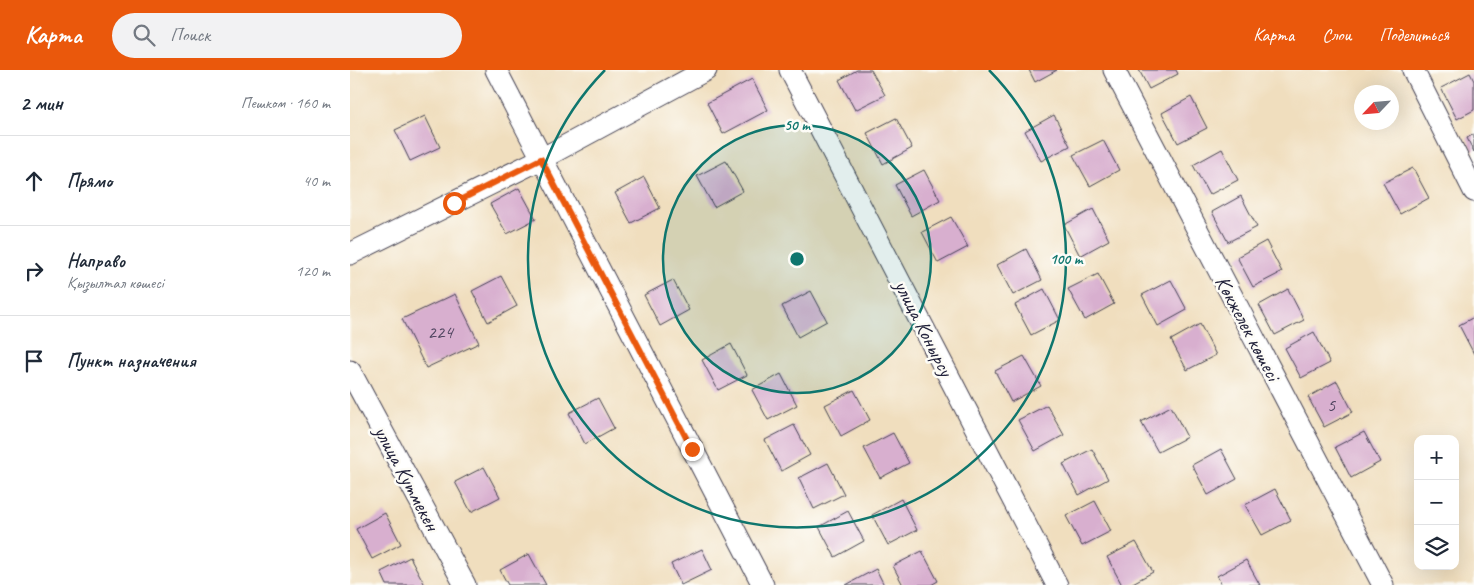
<!DOCTYPE html>
<html lang="ru">
<head>
<meta charset="utf-8">
<style>
  body { margin:0; font-family:Caveat,sans-serif; background:#f2f2f3; color:#1f2937 }
  .controls { position:absolute; right:15px; bottom:15px; display:grid; overflow:hidden; border-radius:10px; box-shadow:0 5px 20px #0002 }
  .controls button { width:45px; height:45px; display:grid; place-items:center; padding:0; border:0; border-bottom:1px solid #e0e1e3; background:#fff; color:#1f2937; font:25px sans-serif }
  .compass { position:absolute; left:1004px; top:15px; width:45px; height:45px; border-radius:50%; background:#fff; box-shadow:0 5px 20px #0002; rotate:244deg }
  .stop { position:absolute; width:15px; height:15px; margin:-11px; border:4px solid #ea580c; border-radius:50%; background:#fff }
  .stop.end { background:#ea580c; border-color:#fff; box-shadow:0 1px 5px #0008 }
  .list { margin:0; padding:0; list-style:none }
  h2 { display:flex; justify-content:space-between; align-items:center; height:65px; margin:0; padding:0 20px; font-size:21px }
  h2 small { font-size:16px; font-weight:400; color:#747a83 }
  .list li { display:grid; grid-template-columns:32px 1fr auto; gap:15px; align-items:center; box-sizing:border-box; height:90px; padding:0 20px; border-top:1px solid #e0e1e3 }
  .list b { display:block; font-size:19px; white-space:nowrap }
  .list p { margin:0; font-size:16px; white-space:nowrap; color:#747a83 }
  .list em { font-size:16px; font-style:normal; color:#747a83 }
  .icon { flex:none; width:28px; height:28px; fill:none; stroke:currentColor; stroke-width:2; stroke-linecap:round; stroke-linejoin:round }
  .map { position:relative; flex:none; width:1124px; height:515px; overflow:hidden }
  header { display:flex; align-items:center; gap:30px; box-sizing:border-box; height:70px; padding:0 25px; background:#ea580c; color:#fff }
  header strong { font-size:24px }
  nav { display:flex; gap:28px; margin-inline-start:auto; font-size:18px }
  .search { width:350px; height:45px; background:#f2f2f3; display:flex; align-items:center; gap:12px; box-sizing:border-box; padding:0 18px; border-radius:28px; color:#747a83; font-size:19px }
  main { display:flex }
  aside { flex:1; background:#fff }
  .map>svg:first-child { display:block }
  .building { fill:#d8afcf }
  .lines { fill:none; stroke-linecap:round; stroke-linejoin:round }
  .minor-casing { stroke:#413e4f; stroke-width:23 }
  .minor { stroke:#fff; stroke-width:21 }
  .route { stroke:#ea580c; stroke-width:6 }
  .ring { fill:none; stroke:#0f766e; stroke-width:2.5 }
  .labels { text-anchor:middle; stroke-width:5; stroke-linejoin:round; paint-order:stroke }
  .number-label { font-size:19px; fill:#504560 }
  .street-label { font-size:21px; fill:#22223b; stroke:#fdfcf7 }
  .centre { fill:#0f766e; stroke:#fdfcf7; stroke-width:2.5 }
  .ring-label { font-size:15px; text-anchor:middle; font-weight:bold; fill:#0f766e; stroke:#fdfcf7; stroke-width:5; stroke-linejoin:round; paint-order:stroke }
</style>
</head>
<body>
<header>
<strong>Карта</strong>
<div class="search"><svg class="icon" aria-label="search" viewBox="0 0 24 24"><circle cx="10" cy="10" r="6"/><path d="M15 15l6 6"/></svg>Поиск</div>
<nav><a>Карта</a><a>Слои</a><a>Поделиться</a></nav>
</header>
<main>
<aside>
<h2>2 мин<small>Пешком · 160 m</small></h2>
<ul class="list">
<li><svg class="icon" aria-label="ahead" viewBox="0 0 24 24"><path d="M12 20V5M6 11l6-6 6 6"/></svg><div><b>Прямо</b></div><em>40 m</em></li>
<li><svg class="icon" aria-label="right" viewBox="0 0 24 24"><path d="M7 20v-9h11M14 6l5 5-5 5"/></svg><div><b>Направо</b><p>Қызылтал көшесі</p></div><em>120 m</em></li>
<li><svg class="icon" aria-label="arrive" viewBox="0 0 24 24"><path d="M6 21V4h12l-3 4 3 4H6"/></svg><div><b>Пункт назначения</b></div></li>
</ul>
</aside>
<div class="map">
<svg width="1124" height="515" viewBox="0 0 1124 515">
  <rect width="100%" height="100%" fill="#fdfcf7"/>
  <filter id="ink" filterUnits="userSpaceOnUse"><feTurbulence type="fractalNoise" baseFrequency=".02" numOctaves="2"/><feDisplacementMap in="SourceGraphic" scale="10" xChannelSelector="R" yChannelSelector="G"/><feConvolveMatrix kernelMatrix="1 2 1 2 8 2 1 2 1" color-interpolation-filters="sRGB"/></filter>
  <filter id="wash" filterUnits="userSpaceOnUse"><feTurbulence type="fractalNoise" baseFrequency=".0096" numOctaves="4" result="noise"/><feDisplacementMap in="SourceGraphic" scale="20" xChannelSelector="R" yChannelSelector="G"/><feGaussianBlur stdDeviation="1.12" result="paint"/><feColorMatrix in="noise" values="0 0 0 0 0 0 0 0 0 0 0 0 0 0 0 0 0 1.4 0 .05"/><feComposite in="paint" operator="in"/></filter>
  <g filter="url(#wash)">
    <rect width="100%" height="100%" fill="#f0debe"/>
    <g id="blocks">
      <path class="building" d="M 507,0 L 521,0 L 535,25 L 505,40 L 489,10 Z
        M 679,0 L 707,0 L 685,12 Z
        M 789,0 L 826,0 L 828,4 L 799,19 Z
        M 1120,3 L 1124,11 L 1124,40 L 1107,49 L 1091,18 Z
        M 402,9 L 418,40 L 373,64 L 357,33 Z
        M 841,27 L 857,58 L 828,73 L 812,43 Z
        M 704,45 L 720,76 L 691,91 L 675,61 Z
        M 75,46 L 90,77 L 60,91 L 45,60 Z
        M 546,48 L 562,78 L 533,94 L 517,63 Z
        M 1124,64 L 1124,82 L 1117,68 Z
        M 753,70 L 769,100 L 740,116 L 723,85 Z
        M 872,79 L 888,110 L 859,125 L 843,95 Z
        M 376,91 L 393,121 L 364,137 L 347,106 Z
        M 1063,98 L 1079,128 L 1050,144 L 1033,113 Z
        M 574,100 L 590,130 L 561,146 L 545,115 Z
        M 294,107 L 310,138 L 281,153 L 265,123 Z
        M 169,118 L 186,149 L 157,164 L 140,134 Z
        M 891,126 L 907,157 L 878,172 L 862,142 Z
        M 743,139 L 759,170 L 730,186 L 714,155 Z
        M 601,147 L 618,177 L 588,193 L 572,162 Z
        M 916,171 L 932,202 L 903,217 L 887,187 Z
        M 676,179 L 692,210 L 663,225 L 647,195 Z
        M 748,204 L 764,234 L 735,250 L 718,219 Z
        M 151,206 L 167,236 L 138,252 L 122,221 Z
        M 323,210 L 339,240 L 310,256 L 294,225 Z
        M 821,210 L 837,240 L 808,256 L 792,225 Z
        M 694,219 L 710,250 L 681,265 L 665,235 Z
        M 938,219 L 954,250 L 925,265 L 909,235 Z
        M 461,221 L 477,251 L 448,267 L 432,236 Z
        M 105,224 L 129,273 L 76,298 L 52,249 Z
        M 1124,247 L 1124,284 L 1109,255 Z
        M 850,254 L 866,285 L 837,300 L 821,270 Z
        M 964,262 L 980,293 L 951,308 L 935,278 Z
        M 381,274 L 397,305 L 368,320 L 352,290 Z
        M 674,286 L 691,316 L 661,332 L 645,301 Z
        M 431,304 L 447,335 L 418,350 L 402,320 Z
        M 987,311 L 1003,342 L 974,357 L 958,327 Z
        M 504,320 L 520,350 L 491,366 L 475,335 Z
        M 248,328 L 264,358 L 235,374 L 219,343 Z
        M 697,335 L 714,365 L 685,381 L 668,350 Z
        M 821,336 L 837,367 L 808,382 L 791,352 Z
        M 444,355 L 460,385 L 431,401 L 415,370 Z
        M 1014,362 L 1030,392 L 1001,408 L 985,377 Z
        M 543,363 L 559,393 L 530,408 L 514,378 Z
        M 742,379 L 758,409 L 729,425 L 713,394 Z
        M 871,379 L 887,409 L 858,425 L 842,395 Z
        M 478,393 L 494,424 L 464,439 L 449,408 Z
        M 134,397 L 150,427 L 121,442 L 105,412 Z
        M 925,419 L 941,450 L 912,465 L 895,435 Z
        M 551,429 L 567,460 L 538,475 L 522,445 Z
        M 745,431 L 761,461 L 732,476 L 716,446 Z
        M 498,441 L 514,471 L 485,487 L 469,457 Z
        M 35,443 L 51,474 L 22,489 L 6,459 Z
        M 786,472 L 803,502 L 779,515 L 772,515 L 757,487 Z
        M 352,479 L 362,500 L 331,515 L 321,494 Z
        M 572,481 L 588,511 L 581,515 L 553,515 L 543,496 Z
        M 179,484 L 196,515 L 158,515 L 150,500 Z
        M 60,487 L 75,515 L 37,515 L 31,502 Z
        M 896,490 L 910,515 L 872,515 L 867,506 Z
        M 526,499 L 534,515 L 496,515 Z"/>
    </g>
  </g>
  <g filter="url(#ink)">
    <use href="#blocks" fill-opacity="0" stroke="#413e4f" stroke-width="1"/>
    <g class="lines">
      <g class="minor-casing">
        <path id="minor" d="M 146,0 L 413,515
          M 440,0 L 707,515
          M 764,0 L 1033,515
          M 1063,0 L 1124,121
          M 0,184 L 191,89 L 356,0
          M 0,301 L 115,515"/>
      </g>
      <use href="#minor" class="minor"/>
    </g>
  </g>
  <g class="lines" filter="url(#ink)">
    <path class="route" d="M 104,133 L 191,89 L 342,379"/>
  </g>
  <circle cx="447" cy="189" r="134" fill="#0f766e" fill-opacity=".12"/>
  <g class="ring">
    <circle cx="447" cy="189" r="134"/>
    <path d="M639 0A269 269 0 1 1 255 0"/>
  </g>
  <g class="labels">
    <g class="number-label">
      <text x="90" y="268">224</text>
      <text x="981" y="341">5</text>
    </g>
    <g class="street-label">
      <text transform="translate(574 258) rotate(63)" y="7">улица Конырсу</text>
      <text transform="translate(898 258) rotate(62)" y="7">Көкжелек көшесі</text>
      <text transform="translate(57 408) rotate(62)" y="7">улица Кутмекен</text>
    </g>
  </g>
  <circle cx="447" cy="189" r="8" class="centre"/>
  <g class="ring-label">
    <text x="447" y="60">50 m</text>
    <text x="716" y="194">100 m</text>
  </g>
</svg>
<div class="controls">
<button>+</button>
<button>−</button>
<button><svg class="icon" aria-label="layers" viewBox="0 0 24 24"><path d="M12 4l9 5-9 5-9-5zM3 14l9 5 9-5"/></svg></button>
</div>
<svg class="compass" viewBox="-18 -18 36 36"><path d="M0-13l5 13h-10z" fill="#e53935"/><path d="M0 13l5-13h-10z" fill="#747a83"/></svg>
<div class="stop" style="left:104px;top:133px"></div>
<div class="stop end" style="left:342px;top:379px"></div>
</div>
</main>
</body>
</html>
